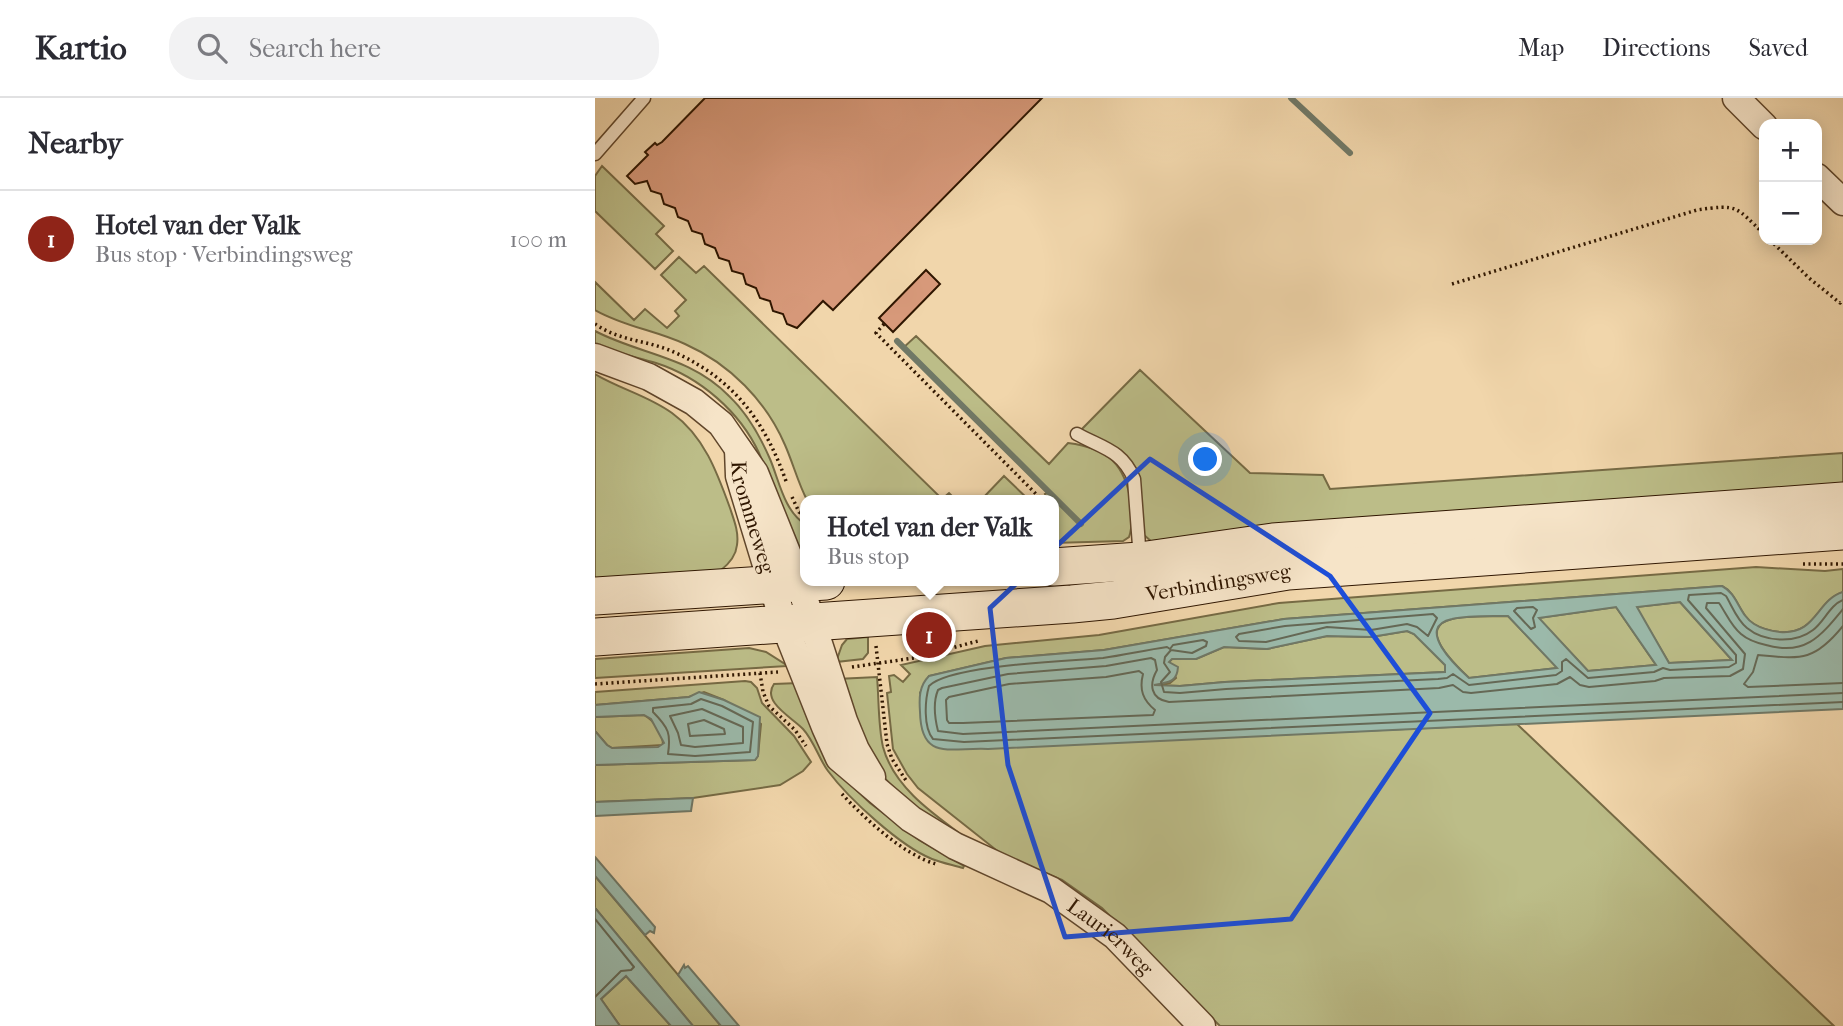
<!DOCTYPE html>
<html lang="en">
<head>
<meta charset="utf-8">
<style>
  body { margin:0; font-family:"IM FELL French Canon",serif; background:#f2f2f3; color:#2b2b33 }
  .controls { position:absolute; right:21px; top:21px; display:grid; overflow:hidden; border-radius:14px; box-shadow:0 4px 18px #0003 }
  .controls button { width:63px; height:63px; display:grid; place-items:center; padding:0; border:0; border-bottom:2px solid #e1e1e2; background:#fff; color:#2b2b33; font:35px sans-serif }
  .you { position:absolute; left:611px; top:362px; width:24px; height:24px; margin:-18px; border:5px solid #fff; border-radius:50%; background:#1a73e8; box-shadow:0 0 0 10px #1a73e833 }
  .badge { display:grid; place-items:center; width:46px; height:46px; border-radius:50%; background:#8f2418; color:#fff; font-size:23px; font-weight:700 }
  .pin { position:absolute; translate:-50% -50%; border:4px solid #fff; box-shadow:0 2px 7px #0006 }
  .popup { position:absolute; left:205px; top:397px; width:259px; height:91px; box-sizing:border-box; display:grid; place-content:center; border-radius:14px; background:#fff; filter:drop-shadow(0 2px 5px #0005); font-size:23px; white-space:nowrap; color:#7c7c81 }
  .popup b { font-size:26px; color:#2b2b33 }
  .popup::after { content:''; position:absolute; left:50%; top:100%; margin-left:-14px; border:14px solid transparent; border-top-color:#fff }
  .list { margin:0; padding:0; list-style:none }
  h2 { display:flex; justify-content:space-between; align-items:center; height:91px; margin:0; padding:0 28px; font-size:30px }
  h2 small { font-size:23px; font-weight:400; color:#7c7c81 }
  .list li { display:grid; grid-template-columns:46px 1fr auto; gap:21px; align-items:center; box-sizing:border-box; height:98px; padding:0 28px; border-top:2px solid #e1e1e2 }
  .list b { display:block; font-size:26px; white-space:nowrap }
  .list p { margin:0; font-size:23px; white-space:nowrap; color:#7c7c81 }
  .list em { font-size:23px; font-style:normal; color:#7c7c81 }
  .icon { flex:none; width:38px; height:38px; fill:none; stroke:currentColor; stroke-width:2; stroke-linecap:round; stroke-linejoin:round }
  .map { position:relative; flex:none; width:1248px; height:928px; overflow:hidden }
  header { display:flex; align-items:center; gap:42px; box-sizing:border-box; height:98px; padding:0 35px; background:#fff; border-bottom:2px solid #e1e1e2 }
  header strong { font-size:33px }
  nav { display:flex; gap:38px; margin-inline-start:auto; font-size:24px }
  .search { width:490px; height:63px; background:#f2f2f3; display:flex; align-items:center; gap:18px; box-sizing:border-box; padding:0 24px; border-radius:28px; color:#7c7c81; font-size:26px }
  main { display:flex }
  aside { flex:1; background:#fff }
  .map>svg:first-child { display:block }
  .green { fill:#bcbd88; stroke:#766a44; stroke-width:2 }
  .water { fill:#9bb9aa; stroke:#707866; stroke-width:2; fill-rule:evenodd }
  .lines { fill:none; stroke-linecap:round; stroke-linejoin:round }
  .shore { stroke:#656855; stroke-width:2 }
  .stream { stroke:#707866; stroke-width:6 }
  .building { fill:#d7997a; stroke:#2f1600; stroke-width:2 }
  .lane-casing { stroke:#60462b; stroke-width:15 }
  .street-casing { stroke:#60462b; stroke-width:29 }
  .secondary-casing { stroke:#2f1600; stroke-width:39 }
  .path { stroke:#2f1600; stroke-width:3.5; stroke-dasharray:2 3.5; stroke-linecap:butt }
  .lane { stroke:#f6e4c8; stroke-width:12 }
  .street { stroke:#f6e4c8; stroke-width:26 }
  .secondary { stroke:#f6e4c8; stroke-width:37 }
  .marked { fill:none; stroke:#1d4ed8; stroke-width:5; stroke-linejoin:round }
  .labels { text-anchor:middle; stroke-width:5; stroke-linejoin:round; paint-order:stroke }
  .street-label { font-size:21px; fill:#2f1600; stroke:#f6e4c8 }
</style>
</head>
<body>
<header>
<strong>Kartio</strong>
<div class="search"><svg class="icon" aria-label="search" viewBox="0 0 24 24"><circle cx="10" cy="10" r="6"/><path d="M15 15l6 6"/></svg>Search here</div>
<nav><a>Map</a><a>Directions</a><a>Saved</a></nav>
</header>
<main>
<aside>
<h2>Nearby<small></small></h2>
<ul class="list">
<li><span class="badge">1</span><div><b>Hotel van der Valk</b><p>Bus stop · Verbindingsweg</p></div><em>100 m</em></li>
</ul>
</aside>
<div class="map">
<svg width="1248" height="928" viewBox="0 0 1248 928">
  <rect width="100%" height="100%" fill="#f1d6ab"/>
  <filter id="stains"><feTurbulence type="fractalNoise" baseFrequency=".00286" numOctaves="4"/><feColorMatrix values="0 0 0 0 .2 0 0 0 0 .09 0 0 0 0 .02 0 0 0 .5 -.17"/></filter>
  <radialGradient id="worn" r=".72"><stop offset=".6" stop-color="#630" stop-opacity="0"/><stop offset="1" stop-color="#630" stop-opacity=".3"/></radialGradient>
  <path class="green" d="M 7,68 L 69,128 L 61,136 L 78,153 L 60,171 L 0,113 L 0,78 Z
    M 84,159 L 101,175 L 109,168 L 347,401 L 354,395 L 361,402 L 212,402 C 203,385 198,365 190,347 C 171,303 135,266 90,246 C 60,232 30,229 0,212 L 0,184 L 39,222 L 50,211 L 72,230 L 84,218 L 80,213 L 91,202 L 66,177 Z
    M 0,233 C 46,257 95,258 134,298 C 152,315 165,338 175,361 C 184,382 189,413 210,426 L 210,457 C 181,434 178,387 164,355 C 145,314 105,279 61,265 C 41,259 20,255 0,246 Z
    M 321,238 L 454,366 L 473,345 C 513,350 530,366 536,405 C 537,416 538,429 534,439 L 528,443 L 458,445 L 458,402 L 453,402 L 450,396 L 454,394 L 308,250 Z
    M 545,272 L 655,375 L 728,377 L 735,391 L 1248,355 L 1248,397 L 557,444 L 549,437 L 543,383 L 485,333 Z
    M 0,276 C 25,291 54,298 77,315 C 109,338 122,374 135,410 C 139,422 144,434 142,447 C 141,458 134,466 125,473 L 0,486 Z
    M 409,378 L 434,402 L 386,402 Z
    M 1161,469 L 1230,473 L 1248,471 L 1248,494 C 1221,503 1222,537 1185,534 C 1176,533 1167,531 1159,526 C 1144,517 1143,496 1127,488 L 689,521 L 509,552 L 411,560 L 334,578 L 325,595 L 355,651 L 922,626 L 1239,928 L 625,928 L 507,810 L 467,782 L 410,759 L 323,690 L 312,676 L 298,651 L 292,595 L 296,594 L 294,578 L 299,577 L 308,584 L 315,576 L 306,567 L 390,548 L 504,537 L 684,505 Z
    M 1085,504 L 1137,562 L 1074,565 L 1041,509 Z
    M 1021,509 L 1061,567 L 993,573 L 943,520 Z
    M 913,518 L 963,570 L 874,580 C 863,569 819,530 857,521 C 874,517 895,519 913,518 Z
    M 812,533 L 819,536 L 850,567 L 850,574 L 630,584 L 585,588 L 559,587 L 575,585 L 581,580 L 574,564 L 577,561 L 601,561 L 629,549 L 672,551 L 732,538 L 776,539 Z
    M 273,539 L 273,555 L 268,561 L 241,564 L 247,547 L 252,541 Z
    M 154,550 L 171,554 L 193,568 L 0,580 L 0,561 Z
    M 282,579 C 284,601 283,627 288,649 C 300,694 348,722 383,749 L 315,707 L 280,670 L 242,581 Z
    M 150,583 L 156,584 L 162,590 L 167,605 L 199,638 L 216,664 L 208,673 L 185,687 L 98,700 L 0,704 L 0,667 L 160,662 L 163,658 L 166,626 L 129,602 L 109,594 L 94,599 L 0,607 L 0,594 Z
    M 204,585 L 257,688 L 275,705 L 324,742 L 369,768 L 368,770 C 358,767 347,765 337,761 C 305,748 254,701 233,673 C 224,661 219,643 208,631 C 198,620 166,604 179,586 Z
    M 49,617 C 59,622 68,636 68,647 L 17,650 L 12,647 L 0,633 L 0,619 Z
    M 0,778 L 126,928 L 98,928 L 0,810 Z
    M 31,878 L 76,928 L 25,928 L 6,901 Z"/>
  <path class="water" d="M 1127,488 C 1143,496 1144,517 1159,526 C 1167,531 1176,533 1185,534 C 1222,537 1221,502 1248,494 L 1248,611 L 393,651 C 356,649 326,664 325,614 C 324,600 324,588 334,578 L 411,560 L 509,552 L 689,521 ZM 1085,504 L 1137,562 L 1136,562 L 1074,565 L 1042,509 ZM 1021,509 L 1061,567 L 993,573 L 944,520 ZM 913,518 L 962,570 L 874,580 C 862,569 819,529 857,521 C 874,517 895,518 913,518 ZM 812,533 L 819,536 L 850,567 L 850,574 L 630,584 L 585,588 L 559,587 C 571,584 582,586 583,569 L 574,564 L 577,561 L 601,561 L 629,549 L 672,551 L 732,538 L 776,539 Z
    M 104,594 L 129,602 L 165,619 L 163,658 L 160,662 L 0,667 L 0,633 L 12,647 L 17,650 L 63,649 L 69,645 L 56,621 L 49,617 L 0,619 L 0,607 L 94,599 Z
    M 98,700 L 96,713 L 0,718 L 0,704 Z
    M 0,759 L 60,829 L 59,835 L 55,833 L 50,837 L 0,778 Z
    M 0,810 L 98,928 L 76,928 L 31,878 L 6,901 L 25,928 L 0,928 Z
    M 89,867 L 90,870 L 93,868 L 144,928 L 126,928 L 83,877 Z"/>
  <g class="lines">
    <path class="shore" d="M 1248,502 C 1235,507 1229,524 1218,532 C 1200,546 1169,544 1152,530 C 1142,522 1137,508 1131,498 L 1126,495 L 1094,497 L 1093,502 L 1141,557 L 1141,565 L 1134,569 L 1075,572 L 1068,570 L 1059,574 L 993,580 L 971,561 L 967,564 L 967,573 L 961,577 L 874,587 L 858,576 L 852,580 L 843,581 L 631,591 L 585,595 L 569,594 L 566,584 L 575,574 L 569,565 L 570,559 L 576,552 L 597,555 L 611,548 L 612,544 L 608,542 L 578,547 L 575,551 L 572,549 C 551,552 529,557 508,560 C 475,563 354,567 334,588 C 330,602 328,629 338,641 L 369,644 L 1248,604
      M 938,509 L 942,512 L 938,520 L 940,529 L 936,531 L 919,513 L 922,510 Z
      M 1248,511 C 1225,539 1210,558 1171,547 C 1162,545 1153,542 1146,536 C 1136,528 1131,515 1124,505 L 1112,505 L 1111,510 L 1150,556 L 1148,571 L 1135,578 L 1069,580 L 1060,583 L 994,589 L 985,587 L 975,579 L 962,586 L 876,595 L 868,594 L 858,587 L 844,590 L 574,604 C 555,601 554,586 562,572 L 560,562 L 556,560 L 511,568 L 413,576 L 347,590 L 343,592 C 338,604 340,621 343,633 L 368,636 L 1248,595
      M 838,516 L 842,520 L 833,538 L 822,529 L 812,526 L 776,532 L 732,529 L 671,544 L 644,543 L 641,539 L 644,536 L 690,528 Z
      M 1248,528 C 1219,564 1206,561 1163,557 L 1158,574 L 1149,586 L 1153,589 L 1248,585
      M 544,573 L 548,576 C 544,592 548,602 560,612 L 558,617 L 368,625 L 354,625 L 352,622 L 351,602 L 354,599 L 414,586 L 511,579 Z
      M 106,601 L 127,608 L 158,624 L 155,654 L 100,658 L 73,656 C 76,636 74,630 58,614 L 58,610 L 96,606 Z
      M 107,611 L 148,629 L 148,645 L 100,649 L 86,647 L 83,635 L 75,618 Z
      M 109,622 L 129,631 L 130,636 L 95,638 L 93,626 Z
      M 0,821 L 39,869 L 36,872 L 26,873 L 0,899"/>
    <path class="stream" d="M 696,0 L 755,55
      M 302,243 L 486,426"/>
  </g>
  <path class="building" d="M 110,0 L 447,0 L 239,211 L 238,212 L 228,203 L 202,230 L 192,226 L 188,216 L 178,213 L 175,203 L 165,200 L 161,190 L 151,186 L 148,176 L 137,173 L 134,163 L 124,160 L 120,150 L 110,146 L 107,136 L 97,133 L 93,123 L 83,119 L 80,110 L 69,106 L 66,96 L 56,93 L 52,83 L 40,86 L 32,78 L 53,57 L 50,54 L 60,45 L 62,47 L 67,44 Z
    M 331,172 L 345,186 L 298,234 L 284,220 Z"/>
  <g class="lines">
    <g class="lane-casing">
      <path id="lane" d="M 0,56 L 49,0
        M 482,336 C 507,350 527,352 539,381 L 545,461"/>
    </g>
    <g class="street-casing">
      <g id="street">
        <path d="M 1141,0 L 1169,28"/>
        <path d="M 1222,79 L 1248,104"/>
        <path d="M 0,259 L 54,279 L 99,304 L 126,326 L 160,375 L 204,484 L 249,623 L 261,652 L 277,679"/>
        <path id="s1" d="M 143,351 L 144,378 L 189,526 L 230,629 L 244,660 L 316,721 L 360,748 L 456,792 L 520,838 L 607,928"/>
      </g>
    </g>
    <g class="secondary-casing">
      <g id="secondary">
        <path d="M 458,469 L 545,463 L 678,444 L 1248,403"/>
        <path d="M 0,498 L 231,483"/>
        <path id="s2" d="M 0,539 L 477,506 L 518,502 L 693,473 L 1248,433"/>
      </g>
    </g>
    <path class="path" d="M 1175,142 L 1214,180 L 1245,205 L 1248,202
      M 857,186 L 1102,112 C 1143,106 1140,108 1169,136
      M 0,226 C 26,244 54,242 81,255 C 140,282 171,325 192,386
      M 289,226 L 281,235 L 447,402
      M 197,399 L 204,414 L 210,417
      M 1208,466 L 1248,466
      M 281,548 L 292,646 L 297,661 L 312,684
      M 257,569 L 319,560 L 383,543
      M 165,575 L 168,594 L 174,608 L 200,632 L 211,648
      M 0,586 L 183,574
      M 247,696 C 270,721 309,757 341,766"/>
    <use href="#lane" class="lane"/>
    <use href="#street" class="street"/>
    <use href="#secondary" class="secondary"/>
  </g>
  <path class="marked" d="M 555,361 L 735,478 L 835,615 L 696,821 L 470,839 L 413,667 L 395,510 Z"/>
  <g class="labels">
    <g class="street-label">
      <text dy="7" stroke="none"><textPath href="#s1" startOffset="70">Krommeweg</textPath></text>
      <text dy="7" stroke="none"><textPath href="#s2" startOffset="626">Verbindingsweg</textPath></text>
      <text dy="7" stroke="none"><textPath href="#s1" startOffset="654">Laurierweg</textPath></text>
    </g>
  </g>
  <rect width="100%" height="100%" filter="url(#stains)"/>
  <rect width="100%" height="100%" fill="url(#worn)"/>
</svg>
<div class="controls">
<button>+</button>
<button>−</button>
</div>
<div class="you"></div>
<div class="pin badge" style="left:334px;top:537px">1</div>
<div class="popup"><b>Hotel van der Valk</b>Bus stop</div>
</div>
</main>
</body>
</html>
